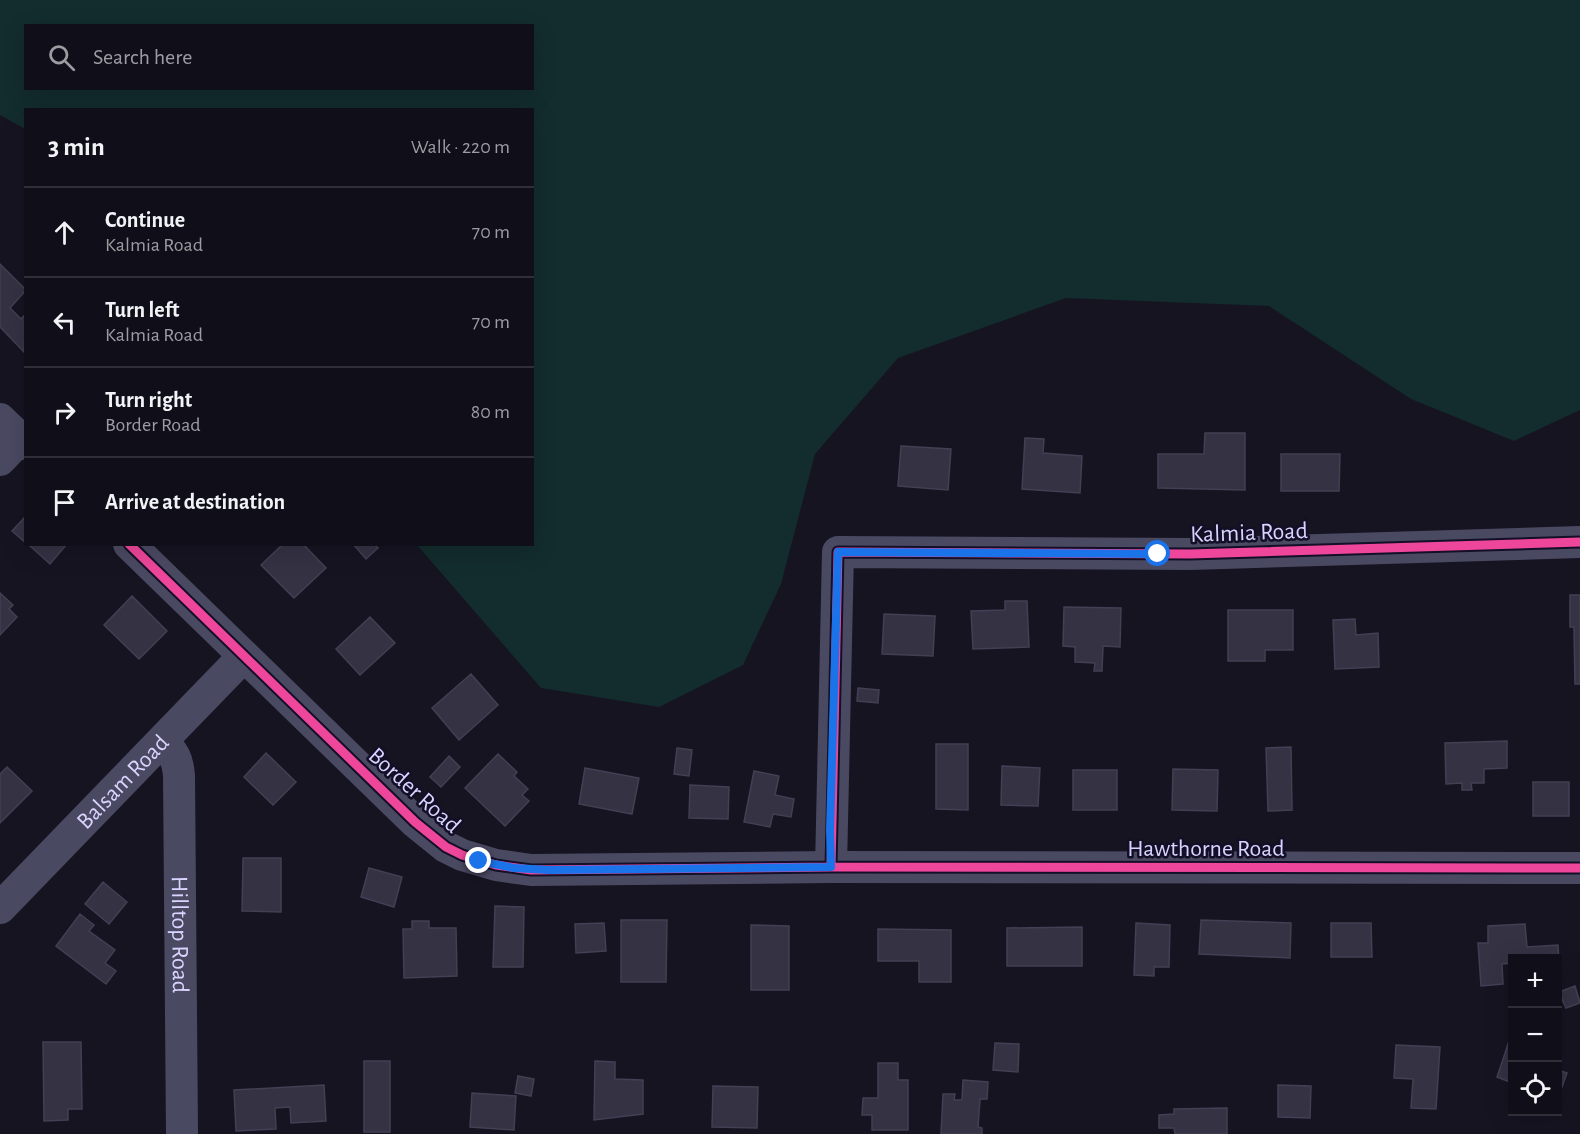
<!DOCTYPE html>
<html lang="en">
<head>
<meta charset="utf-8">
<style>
  body { margin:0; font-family:"Alegreya Sans",sans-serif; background:#191822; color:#f1f3f6 }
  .controls { position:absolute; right:18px; bottom:18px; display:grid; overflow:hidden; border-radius:0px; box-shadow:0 6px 24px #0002 }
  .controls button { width:54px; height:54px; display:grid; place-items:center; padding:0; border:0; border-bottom:2px solid #302f38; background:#100f19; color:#f1f3f6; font:30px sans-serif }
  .stop { position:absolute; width:18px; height:18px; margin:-14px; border:4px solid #1a73e8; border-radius:50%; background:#fff }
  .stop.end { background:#1a73e8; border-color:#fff; box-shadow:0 2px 6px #0008 }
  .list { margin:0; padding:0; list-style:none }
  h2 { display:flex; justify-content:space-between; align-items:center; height:78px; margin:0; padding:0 24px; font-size:26px }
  h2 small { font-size:20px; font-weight:400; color:#9c9ca2 }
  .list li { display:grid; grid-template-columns:39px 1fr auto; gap:18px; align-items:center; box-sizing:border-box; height:90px; padding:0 24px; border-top:2px solid #302f38 }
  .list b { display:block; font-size:22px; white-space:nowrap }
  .list p { margin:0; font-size:20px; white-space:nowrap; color:#9c9ca2 }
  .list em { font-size:20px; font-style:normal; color:#9c9ca2 }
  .icon { flex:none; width:33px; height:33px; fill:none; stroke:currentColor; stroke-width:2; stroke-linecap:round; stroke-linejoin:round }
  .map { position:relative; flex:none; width:1580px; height:1134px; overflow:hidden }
  .search { position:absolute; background:#100f19; box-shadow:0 6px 24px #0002; left:24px; top:24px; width:510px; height:66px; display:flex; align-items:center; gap:15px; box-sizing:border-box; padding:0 21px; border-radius:0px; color:#9c9ca2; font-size:22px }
  .panel { position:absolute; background:#100f19; box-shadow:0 6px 24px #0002; left:24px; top:108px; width:510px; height:438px; border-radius:0px }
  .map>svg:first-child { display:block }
  .green { fill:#132c2d; fill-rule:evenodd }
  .building { fill:#343243; stroke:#433f54; stroke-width:1.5 }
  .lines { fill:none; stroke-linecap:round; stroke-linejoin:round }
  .minor { stroke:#4a4962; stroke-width:32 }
  .cycleway-casing { stroke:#130f26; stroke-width:13 }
  .cycleway { stroke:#ed469a; stroke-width:9 }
  .route { stroke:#1a73e8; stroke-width:8 }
  .labels { text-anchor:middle; stroke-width:5; stroke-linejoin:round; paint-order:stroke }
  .street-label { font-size:24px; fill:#d9d4ff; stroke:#130f26 }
</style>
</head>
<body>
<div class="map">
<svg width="1580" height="1134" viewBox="0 0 1580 1134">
  <rect width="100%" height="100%" fill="#161421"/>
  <path class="green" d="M 0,0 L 1580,0 L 1580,410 L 1514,441 L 1411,399 L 1269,306 L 1066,298 L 898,358 L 815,454 L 781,584 L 743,665 L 659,707 L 541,688 L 417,545 L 532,544 L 532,110 L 26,110 L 25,129 L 0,115 ZM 26,26 L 532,26 L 532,88 L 26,88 Z"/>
  <path class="building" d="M 0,264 L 26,290 L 10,308 L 21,319 L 26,314 L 24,352 L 0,327 Z
    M 1205,433 L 1245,433 L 1245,490 L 1158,488 L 1158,454 L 1204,454 Z
    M 1025,438 L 1044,439 L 1043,453 L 1082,456 L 1080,493 L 1022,489 Z
    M 901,446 L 951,449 L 948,490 L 898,486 Z
    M 1281,454 L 1340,454 L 1339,491 L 1281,491 Z
    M 26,516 L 26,543 L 12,531 Z
    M 28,544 L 67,544 L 50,564 Z
    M 283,544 L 303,544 L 326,568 L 294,598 L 261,565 Z
    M 353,544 L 375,544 L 378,548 L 366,559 Z
    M 0,593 L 13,605 L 9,609 L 17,617 L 0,635 Z
    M 1570,595 L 1580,595 L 1580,684 L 1575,684 L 1574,627 L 1570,627 Z
    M 132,596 L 167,631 L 139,659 L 104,625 Z
    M 1005,601 L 1027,601 L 1029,647 L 973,649 L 971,611 L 1005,610 Z
    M 1064,607 L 1121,608 L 1120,647 L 1103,646 L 1102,671 L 1094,671 L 1095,663 L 1075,662 L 1075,647 L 1063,646 Z
    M 1228,610 L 1293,610 L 1293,650 L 1265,650 L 1265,661 L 1228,661 Z
    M 884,614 L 935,616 L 933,656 L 882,654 Z
    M 370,617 L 395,643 L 360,675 L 336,649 Z
    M 1355,619 L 1356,635 L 1378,633 L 1379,667 L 1335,669 L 1333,620 Z
    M 471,674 L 498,705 L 459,740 L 432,708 Z
    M 858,688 L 879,690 L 878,703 L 857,701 Z
    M 1507,741 L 1507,768 L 1484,769 L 1484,783 L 1471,783 L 1472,790 L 1462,790 L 1462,783 L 1446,784 L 1445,743 Z
    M 936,744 L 968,744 L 968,810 L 936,809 Z
    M 1291,747 L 1292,810 L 1268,811 L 1266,748 Z
    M 677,748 L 692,750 L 689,776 L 674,774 Z
    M 266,753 L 296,782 L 273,805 L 244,777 Z
    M 498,754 L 517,772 L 514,776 L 528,789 L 522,795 L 529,801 L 505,826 L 465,788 Z
    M 449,756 L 460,767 L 441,787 L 430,777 Z
    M 1002,766 L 1040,768 L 1038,806 L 1001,805 Z
    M 7,767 L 32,791 L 0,823 L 0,774 Z
    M 585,768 L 639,778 L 632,814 L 579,804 Z
    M 1173,769 L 1218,770 L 1217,811 L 1172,810 Z
    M 1073,770 L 1117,770 L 1117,810 L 1073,810 Z
    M 754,771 L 779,776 L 775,795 L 794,799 L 791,817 L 773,814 L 770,827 L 744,822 Z
    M 1533,782 L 1569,782 L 1569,816 L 1533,816 Z
    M 690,785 L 729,787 L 728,819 L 689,818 Z
    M 243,858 L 281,858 L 281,912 L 242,911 Z
    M 369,868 L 402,877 L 394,907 L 361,897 Z
    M 103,882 L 127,902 L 109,924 L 85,904 Z
    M 495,906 L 524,907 L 523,967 L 493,967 Z
    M 80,914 L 94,925 L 89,931 L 115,950 L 105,963 L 116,971 L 106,984 L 56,946 Z
    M 621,920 L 667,920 L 666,982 L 621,982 Z
    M 1201,920 L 1291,923 L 1290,958 L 1199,954 Z
    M 412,921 L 429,921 L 429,928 L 456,928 L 457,976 L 404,978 L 403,929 L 412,929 Z
    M 604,923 L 606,951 L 576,953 L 575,924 Z
    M 1136,923 L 1170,925 L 1169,967 L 1154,967 L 1154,976 L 1134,975 Z
    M 1331,923 L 1371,923 L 1372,957 L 1331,957 Z
    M 1525,924 L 1527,947 L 1558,945 L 1560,980 L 1558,980 L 1558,958 L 1512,958 L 1512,963 L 1502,964 L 1503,984 L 1481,986 L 1478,943 L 1488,943 L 1488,926 Z
    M 751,925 L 789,926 L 789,990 L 751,990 Z
    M 1082,927 L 1082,966 L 1007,966 L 1007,928 Z
    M 878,929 L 951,930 L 951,982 L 919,982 L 919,961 L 878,961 Z
    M 1575,986 L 1580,1003 L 1566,1008 L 1559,992 Z
    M 1510,1038 L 1512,1039 L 1512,1083 L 1497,1077 Z
    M 43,1042 L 81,1042 L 82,1109 L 68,1109 L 68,1120 L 44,1121 Z
    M 995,1043 L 1019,1044 L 1018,1072 L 993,1070 Z
    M 1396,1045 L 1440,1047 L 1436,1109 L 1411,1108 L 1413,1079 L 1394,1078 Z
    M 364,1061 L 390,1061 L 390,1132 L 364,1132 Z
    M 595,1061 L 615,1062 L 615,1079 L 643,1080 L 643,1114 L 594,1120 Z
    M 878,1063 L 898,1063 L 898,1080 L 908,1080 L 908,1130 L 872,1130 L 872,1115 L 862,1115 L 863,1098 L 878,1098 Z
    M 1558,1070 L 1567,1073 L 1558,1098 Z
    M 518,1076 L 534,1079 L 531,1096 L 515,1093 Z
    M 963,1080 L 988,1082 L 987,1099 L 980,1099 L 978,1127 L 982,1128 L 982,1134 L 941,1134 L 943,1094 L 955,1094 L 954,1100 L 962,1100 Z
    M 324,1085 L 326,1121 L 291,1123 L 290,1107 L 275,1108 L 276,1129 L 236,1131 L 234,1090 Z
    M 1278,1085 L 1311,1086 L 1310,1118 L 1278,1117 Z
    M 713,1086 L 758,1087 L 757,1128 L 712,1127 Z
    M 472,1093 L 516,1096 L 514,1130 L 470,1127 Z
    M 1227,1108 L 1227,1134 L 1175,1134 L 1174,1128 L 1159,1128 L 1159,1115 L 1174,1114 L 1174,1109 Z"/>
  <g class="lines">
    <g class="minor">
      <path d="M 0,419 L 26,444"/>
      <path d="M 0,460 L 20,439"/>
      <path d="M 129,544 L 415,822 L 446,847 L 462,855 L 496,865 L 531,870 L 831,867 L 1580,868"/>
      <path id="s1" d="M 162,742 C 174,751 178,761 179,776 L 182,1134"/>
      <path d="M 831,867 L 838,552 L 1190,554 L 1580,542"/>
      <path id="s2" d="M 0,908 L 244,656"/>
    </g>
    <g class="cycleway-casing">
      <path id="cycleway" d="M 129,544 L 415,822 L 446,847 L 462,855 L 496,865 L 531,870 L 831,867 L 1580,868
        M 831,867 L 838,552 L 1190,554 L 1580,542"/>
    </g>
    <use href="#cycleway" class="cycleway"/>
  </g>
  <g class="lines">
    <path class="route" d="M 479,861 L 514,868 L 549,870 L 831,867 L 830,830 L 838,552 L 1158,554"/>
  </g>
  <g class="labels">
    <g class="street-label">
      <text transform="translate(1249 532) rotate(-2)" y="8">Kalmia Road</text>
      <text dy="8" stroke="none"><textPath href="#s2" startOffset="176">Balsam Road</textPath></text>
      <text transform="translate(415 790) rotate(42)" y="8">Border Road</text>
      <text x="1206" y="856">Hawthorne Road</text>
      <text dy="8" stroke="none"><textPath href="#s1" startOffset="198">Hilltop Road</textPath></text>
    </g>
  </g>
</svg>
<div class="controls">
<button>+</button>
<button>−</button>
<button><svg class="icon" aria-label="locate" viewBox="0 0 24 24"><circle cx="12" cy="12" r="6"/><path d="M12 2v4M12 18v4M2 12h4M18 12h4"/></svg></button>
</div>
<div class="stop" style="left:1158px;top:554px"></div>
<div class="stop end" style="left:479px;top:861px"></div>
<div class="search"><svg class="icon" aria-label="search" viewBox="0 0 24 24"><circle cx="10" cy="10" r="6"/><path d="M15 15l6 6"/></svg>Search here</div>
<section class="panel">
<h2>3 min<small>Walk · 220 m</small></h2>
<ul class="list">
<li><svg class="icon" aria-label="ahead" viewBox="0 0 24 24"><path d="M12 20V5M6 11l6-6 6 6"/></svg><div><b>Continue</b><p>Kalmia Road</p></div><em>70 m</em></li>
<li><svg class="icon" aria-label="left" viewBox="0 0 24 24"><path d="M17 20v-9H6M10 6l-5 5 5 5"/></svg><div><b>Turn left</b><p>Kalmia Road</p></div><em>70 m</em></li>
<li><svg class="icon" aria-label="right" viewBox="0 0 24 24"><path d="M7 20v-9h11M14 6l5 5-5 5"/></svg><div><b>Turn right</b><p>Border Road</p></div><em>80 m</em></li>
<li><svg class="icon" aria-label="arrive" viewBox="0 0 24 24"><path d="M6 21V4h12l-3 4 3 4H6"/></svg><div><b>Arrive at destination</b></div></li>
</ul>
</section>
</div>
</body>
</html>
